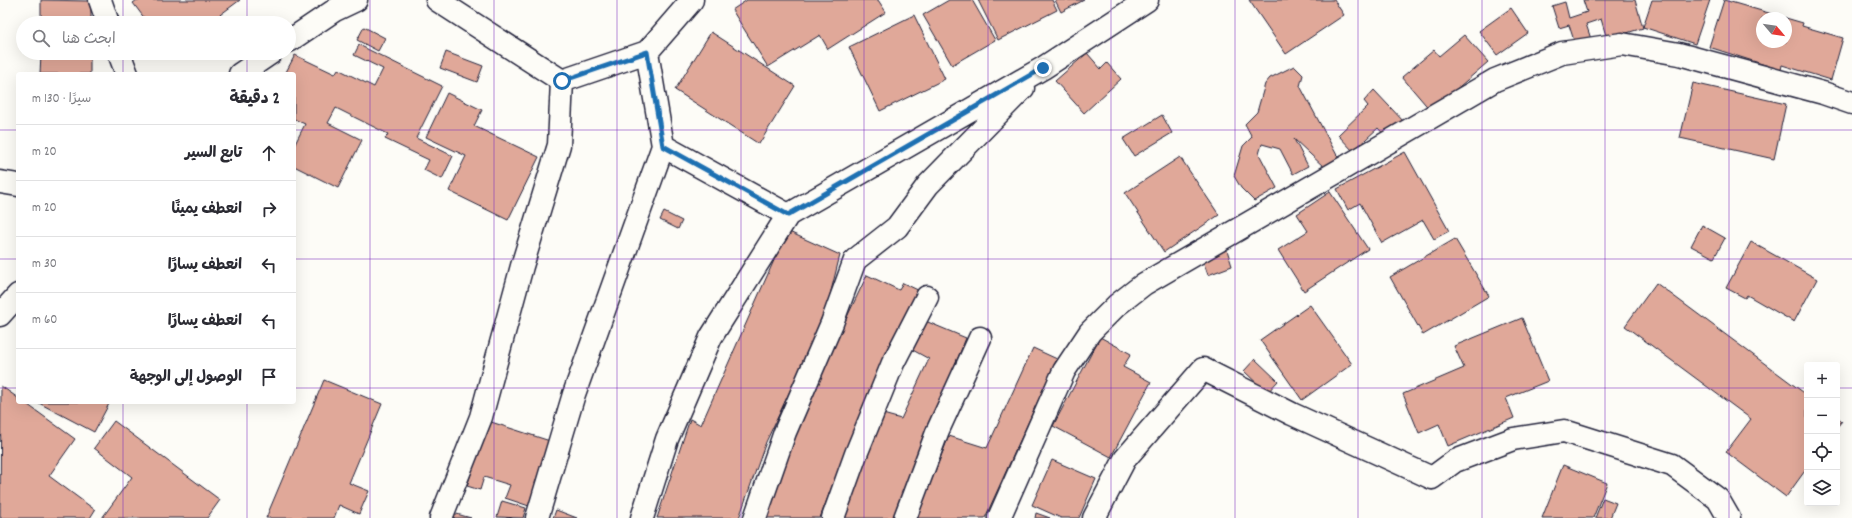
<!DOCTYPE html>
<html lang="ar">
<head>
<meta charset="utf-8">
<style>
  body { margin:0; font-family:Dekko,"Playpen Sans Arabic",sans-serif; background:#f7f7f7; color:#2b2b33; direction:rtl }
  .controls { position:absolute; right:12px; bottom:12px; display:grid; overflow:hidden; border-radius:4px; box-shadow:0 4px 16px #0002 }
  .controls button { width:36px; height:36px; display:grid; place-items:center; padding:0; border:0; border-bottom:1px solid #e1e1e2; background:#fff; color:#2b2b33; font:20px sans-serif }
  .compass { position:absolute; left:1756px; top:12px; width:36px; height:36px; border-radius:50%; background:#fff; box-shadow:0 4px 16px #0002; rotate:119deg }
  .stop { position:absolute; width:12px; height:12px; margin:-9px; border:3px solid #1f6fb2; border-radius:50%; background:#fff }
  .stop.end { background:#1f6fb2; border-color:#fff; box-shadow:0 1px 4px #0008 }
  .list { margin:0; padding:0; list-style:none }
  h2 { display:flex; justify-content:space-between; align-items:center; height:52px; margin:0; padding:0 16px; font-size:17px }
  h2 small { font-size:13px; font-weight:400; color:#7c7c81 }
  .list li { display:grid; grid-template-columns:26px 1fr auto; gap:12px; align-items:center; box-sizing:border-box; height:56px; padding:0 16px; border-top:1px solid #e1e1e2 }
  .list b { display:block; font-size:15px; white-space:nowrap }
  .list em { font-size:13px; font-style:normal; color:#7c7c81 }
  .icon { flex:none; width:22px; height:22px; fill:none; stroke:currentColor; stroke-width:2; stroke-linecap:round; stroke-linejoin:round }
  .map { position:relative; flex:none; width:1852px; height:518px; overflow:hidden; direction:ltr }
  .search { position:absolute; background:#fff; box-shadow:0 4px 16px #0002; left:16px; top:16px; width:280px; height:44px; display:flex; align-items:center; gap:10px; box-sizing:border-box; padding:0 14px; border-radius:22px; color:#7c7c81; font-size:15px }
  .panel { position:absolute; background:#fff; box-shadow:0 4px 16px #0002; left:16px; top:72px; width:280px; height:332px; border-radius:4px; direction:rtl }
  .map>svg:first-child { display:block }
  .building { fill:#e0a899; stroke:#22223b; fill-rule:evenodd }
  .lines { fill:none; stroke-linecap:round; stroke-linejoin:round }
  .minor-casing { stroke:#22223b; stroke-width:25 }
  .minor { stroke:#fdfcf7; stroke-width:22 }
  .route { stroke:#1f6fb2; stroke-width:5 }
  .grid { fill:none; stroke:#7b2cbf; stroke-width:1; stroke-opacity:0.55 }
</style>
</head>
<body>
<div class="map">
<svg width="1852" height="518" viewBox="0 0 1852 518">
  <rect width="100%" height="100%" fill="#fdfcf7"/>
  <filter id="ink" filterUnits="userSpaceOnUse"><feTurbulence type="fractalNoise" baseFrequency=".025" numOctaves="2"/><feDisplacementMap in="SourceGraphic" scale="8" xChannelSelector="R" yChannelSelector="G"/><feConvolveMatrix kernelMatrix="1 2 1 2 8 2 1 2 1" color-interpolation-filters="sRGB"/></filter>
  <g filter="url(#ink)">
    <path class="building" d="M 41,0 L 91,1 L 91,23 L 41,23 Z
      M 137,0 L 240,0 L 209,23 L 148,23 L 133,3 Z
      M 747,0 L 878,0 L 886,12 L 828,49 L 820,35 L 768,67 L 732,10 Z
      M 949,0 L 972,0 L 995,40 L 952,65 L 923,15 Z
      M 978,0 L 1052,0 L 1057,10 L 998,40 Z
      M 1055,0 L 1084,0 L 1061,12 Z
      M 1249,0 L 1334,0 L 1344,15 L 1286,54 Z
      M 1583,0 L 1635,0 L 1643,28 L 1607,39 L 1601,19 L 1586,24 L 1592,42 L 1576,47 L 1569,25 L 1559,28 L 1552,6 L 1565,2 L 1569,18 L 1587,12 Z
      M 1652,0 L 1710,0 L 1695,44 L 1643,27 Z
      M 1724,0 L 1803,23 L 1802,26 L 1843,38 L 1831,80 L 1782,65 L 1781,70 L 1709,47 ZM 1762,18 L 1786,18 L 1786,42 L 1762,42 Z
      M 1511,8 L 1528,33 L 1497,55 L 1479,31 Z
      M 914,15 L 945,79 L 880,111 L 849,47 Z
      M 364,27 L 385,38 L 378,51 L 357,40 Z
      M 711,32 L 795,86 L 759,144 L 675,90 Z
      M 1464,35 L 1488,62 L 1431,111 L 1402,77 L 1434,50 L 1439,56 Z
      M 359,45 L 442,86 L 416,138 L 453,156 L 442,179 L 424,170 L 429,160 L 385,139 L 388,134 L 336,108 L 328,123 L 362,140 L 338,188 L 294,166 L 294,146 L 305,124 L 294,119 L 294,74 L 285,74 L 295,55 L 335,74 L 338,69 L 374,87 L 383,69 L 354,55 Z
      M 446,52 L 483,66 L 477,82 L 440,68 Z
      M 41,53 L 90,53 L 90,74 L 40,74 Z
      M 1087,53 L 1101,69 L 1107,63 L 1121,79 L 1084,113 L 1055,81 Z
      M 1294,66 L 1303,75 L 1300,86 L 1340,161 L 1325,168 L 1294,139 L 1308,166 L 1293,174 L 1280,149 L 1262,144 L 1259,154 L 1277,188 L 1254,201 L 1241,188 L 1234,176 L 1243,146 L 1252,137 L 1245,124 L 1257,112 L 1265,84 L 1270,78 Z
      M 1693,83 L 1786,104 L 1774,159 L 1680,138 Z
      M 1374,90 L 1405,123 L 1388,139 L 1378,128 L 1353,151 L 1338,135 L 1368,106 L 1364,101 Z
      M 447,93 L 482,110 L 474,126 L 539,157 L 508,220 L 449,191 L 466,156 L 426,137 Z
      M 1162,115 L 1172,133 L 1134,156 L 1123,139 Z
      M 1405,152 L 1449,231 L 1434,239 L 1423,220 L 1382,243 L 1360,203 L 1348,210 L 1337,189 Z
      M 1180,157 L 1219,215 L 1164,252 L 1125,193 Z
      M 1330,192 L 1368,249 L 1304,291 L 1278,250 L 1308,231 L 1297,214 Z
      M 664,212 L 682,221 L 678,229 L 660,220 Z
      M 1702,225 L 1725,238 L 1714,258 L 1691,246 Z
      M 787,231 L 840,255 L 824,319 L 766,442 L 739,518 L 657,518 L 690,419 L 701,425 Z
      M 1455,239 L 1489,296 L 1423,335 L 1390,277 Z
      M 1751,242 L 1817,279 L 1794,322 L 1747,295 L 1745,298 L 1726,288 Z
      M 1227,250 L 1232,266 L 1208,275 L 1202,258 Z
      M 867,275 L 899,290 L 903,283 L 922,292 L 841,463 L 820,518 L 766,518 L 807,401 Z
      M 1656,283 L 1807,395 L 1807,468 L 1786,497 L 1726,452 L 1751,419 L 1625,326 Z
      M 1310,305 L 1352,364 L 1302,400 L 1260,340 Z
      M 1522,318 L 1548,381 L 1506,398 L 1514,418 L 1448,446 L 1439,424 L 1419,433 L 1403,394 L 1464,368 L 1454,346 Z
      M 923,320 L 966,338 L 893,518 L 844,518 L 883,414 L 901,419 L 929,359 L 909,348 Z
      M 1100,337 L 1131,354 L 1123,367 L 1151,382 L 1111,457 L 1053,426 Z
      M 1033,348 L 1057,359 L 985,518 L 916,518 L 949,436 L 987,448 Z
      M 1255,359 L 1278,381 L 1267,393 L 1244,371 Z
      M 324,380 L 382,404 L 349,483 L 369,491 L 359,514 L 339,505 L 334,518 L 266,518 Z
      M 1,386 L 18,398 L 18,402 L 24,402 L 75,439 L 49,476 L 95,510 L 90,518 L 0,518 Z
      M 37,402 L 110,402 L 94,432 Z
      M 1837,417 L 1842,421 L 1837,427 Z
      M 114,421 L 220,500 L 207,518 L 102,518 L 132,477 L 94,448 Z
      M 488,421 L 550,441 L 529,506 L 505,498 L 510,485 L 484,477 L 480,490 L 467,486 Z
      M 1052,460 L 1096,479 L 1079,518 L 1061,518 L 1032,505 Z
      M 1563,465 L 1607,483 L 1593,518 L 1542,518 Z
      M 1603,498 L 1616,503 L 1610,518 L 1595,518 Z
      M 502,501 L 526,508 L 523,518 L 497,517 Z
      M 556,510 L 577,518 L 553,518 Z
      M 453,513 L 471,518 L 452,518 Z
      M 1036,513 L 1050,518 L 1035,518 Z"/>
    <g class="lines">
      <g class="minor-casing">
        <path id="minor" d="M 100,0 L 108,23
          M 437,0 L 562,81
          M 289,41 L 335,10 L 356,0
          M 119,53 L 127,74
          M 240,74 L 271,53
          M 562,81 L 647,52
          M 663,146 L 788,215
          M 0,182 L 18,185
          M 0,315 L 18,295
          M 441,518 L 481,417 L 522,266 L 559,145 L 562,81
          M 537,518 L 574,394 L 663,146 L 647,52 L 692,0
          M 642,518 L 667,439 L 711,337 L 788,215 L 1043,68 L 1147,0
          M 755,518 L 785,432 L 832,323 L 855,260 L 897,227 L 928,185 L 1023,88
          M 833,518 L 856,454 L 893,363 L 927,297
          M 905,518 L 938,430 L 980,338
          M 999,518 L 1064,371 L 1090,332 L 1117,305 L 1144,284 L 1495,80 L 1562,53 L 1622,44 L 1679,54 L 1823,93 L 1852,103
          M 1094,518 L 1125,459 L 1203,369 L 1292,414 L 1432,478 L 1455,461 L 1513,439 L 1564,431 L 1672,465 L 1718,499 L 1729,518"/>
      </g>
      <use href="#minor" class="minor"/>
    </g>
  </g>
  <g class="lines" filter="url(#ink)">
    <path class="route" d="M 562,81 L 647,52 L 663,146 L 788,215 L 1043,68"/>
  </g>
  <path class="grid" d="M 123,0 L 123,23M 247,0 L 247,23M 370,0 L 370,518M 494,0 L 494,518M 617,0 L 617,518M 741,0 L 741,518M 864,0 L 864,518M 988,0 L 988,518M 1111,0 L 1111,518M 1235,0 L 1235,518M 1358,0 L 1358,518M 1482,0 L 1482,518M 1605,0 L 1605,518M 1729,0 L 1729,518M 123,53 L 123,74M 247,53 L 247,74M 0,130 L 18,130M 294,130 L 1852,130M 0,259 L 18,259M 294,259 L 1852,259M 0,388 L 18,388M 294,388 L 1807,388M 1837,388 L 1852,388M 123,402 L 123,518M 247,402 L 247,518"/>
</svg>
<div class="controls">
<button>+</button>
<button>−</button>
<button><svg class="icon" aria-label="locate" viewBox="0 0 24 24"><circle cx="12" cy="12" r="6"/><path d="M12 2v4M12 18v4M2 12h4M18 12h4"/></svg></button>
<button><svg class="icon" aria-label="layers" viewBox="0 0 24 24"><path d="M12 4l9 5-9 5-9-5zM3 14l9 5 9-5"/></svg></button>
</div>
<svg class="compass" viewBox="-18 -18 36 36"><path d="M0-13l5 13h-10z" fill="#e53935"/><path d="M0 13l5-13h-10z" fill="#7c7c81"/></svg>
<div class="stop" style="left:562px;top:81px"></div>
<div class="stop end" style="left:1043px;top:68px"></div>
<div class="search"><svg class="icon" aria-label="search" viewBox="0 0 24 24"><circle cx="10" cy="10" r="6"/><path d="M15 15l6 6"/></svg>ابحث هنا</div>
<section class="panel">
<h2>2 دقيقة<small>سيرًا · 130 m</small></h2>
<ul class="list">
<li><svg class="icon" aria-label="ahead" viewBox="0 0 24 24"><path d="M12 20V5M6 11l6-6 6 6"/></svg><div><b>تابع السير</b></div><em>20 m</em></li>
<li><svg class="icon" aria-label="right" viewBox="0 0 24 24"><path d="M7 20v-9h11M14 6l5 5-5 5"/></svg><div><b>انعطف يمينًا</b></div><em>20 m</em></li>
<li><svg class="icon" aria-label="left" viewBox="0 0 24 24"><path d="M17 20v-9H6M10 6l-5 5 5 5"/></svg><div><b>انعطف يسارًا</b></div><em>30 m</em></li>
<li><svg class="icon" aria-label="left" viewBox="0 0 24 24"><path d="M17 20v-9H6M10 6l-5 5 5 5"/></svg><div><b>انعطف يسارًا</b></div><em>60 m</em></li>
<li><svg class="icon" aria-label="arrive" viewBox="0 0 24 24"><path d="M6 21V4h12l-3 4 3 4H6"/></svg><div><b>الوصول إلى الوجهة</b></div></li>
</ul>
</section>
</div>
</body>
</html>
